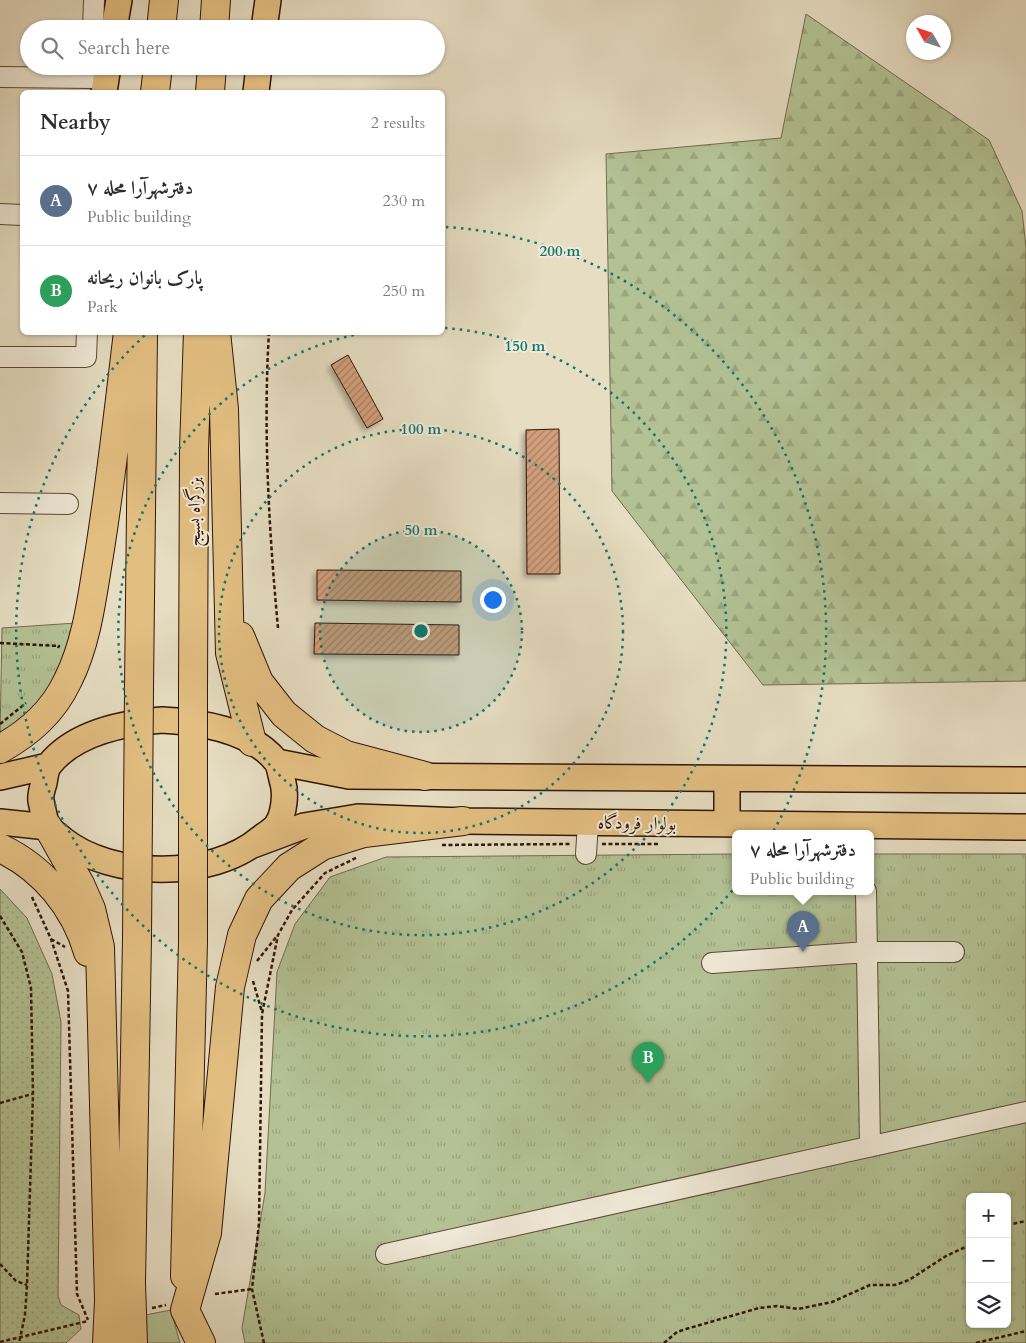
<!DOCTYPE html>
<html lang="en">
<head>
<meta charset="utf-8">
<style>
  body { margin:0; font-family:Cardo,Amiri,serif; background:#f2f2f3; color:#2b2b33 }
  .controls { position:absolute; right:15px; bottom:15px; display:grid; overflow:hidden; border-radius:8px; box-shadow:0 1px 4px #0004 }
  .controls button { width:45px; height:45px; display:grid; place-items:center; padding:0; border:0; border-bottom:1px solid #e1e1e2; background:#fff; color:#2b2b33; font:25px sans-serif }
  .compass { position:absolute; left:906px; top:15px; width:45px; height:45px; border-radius:50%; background:#fff; box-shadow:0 1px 4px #0004; rotate:309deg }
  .you { position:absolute; left:492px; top:599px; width:18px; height:18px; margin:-12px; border:4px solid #fff; border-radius:50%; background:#1a73e8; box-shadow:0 0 0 8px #1a73e833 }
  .badge { display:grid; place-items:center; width:32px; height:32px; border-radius:50%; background:#111827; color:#fff; font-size:16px; font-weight:700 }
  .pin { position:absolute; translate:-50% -41px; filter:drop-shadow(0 1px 2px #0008) }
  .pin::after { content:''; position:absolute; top:26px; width:18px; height:15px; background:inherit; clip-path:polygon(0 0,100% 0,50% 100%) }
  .popup { position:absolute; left:732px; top:830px; width:142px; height:65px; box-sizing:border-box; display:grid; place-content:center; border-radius:8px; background:#fff; filter:drop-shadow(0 1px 4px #0005); font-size:16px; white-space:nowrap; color:#7c7c81 }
  .popup b { font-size:19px; color:#2b2b33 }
  .popup::after { content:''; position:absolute; left:50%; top:100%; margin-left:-10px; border:10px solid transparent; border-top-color:#fff }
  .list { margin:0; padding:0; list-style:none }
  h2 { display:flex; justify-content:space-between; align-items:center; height:65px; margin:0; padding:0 20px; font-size:21px }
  h2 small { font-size:16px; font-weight:400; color:#7c7c81 }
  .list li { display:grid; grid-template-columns:32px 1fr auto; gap:15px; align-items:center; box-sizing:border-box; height:90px; padding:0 20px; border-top:1px solid #e1e1e2 }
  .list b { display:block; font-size:19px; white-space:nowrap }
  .list p { margin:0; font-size:16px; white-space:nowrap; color:#7c7c81 }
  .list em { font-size:16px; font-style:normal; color:#7c7c81 }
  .icon { flex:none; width:28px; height:28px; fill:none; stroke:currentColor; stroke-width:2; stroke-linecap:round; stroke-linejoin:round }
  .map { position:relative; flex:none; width:1026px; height:1343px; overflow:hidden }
  .search { position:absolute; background:#fff; box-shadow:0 1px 4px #0004; left:20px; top:20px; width:425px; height:55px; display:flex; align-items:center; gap:12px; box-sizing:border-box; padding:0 18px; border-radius:28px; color:#7c7c81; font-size:19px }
  .panel { position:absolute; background:#fff; box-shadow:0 1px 4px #0004; left:20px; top:90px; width:425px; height:245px; border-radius:8px }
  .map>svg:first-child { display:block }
  .grass { fill:#b3c194; stroke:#726b4e }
  .forest { fill:url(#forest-firs); stroke:#726b4e }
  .park { fill:url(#park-tufts); stroke:#726b4e; fill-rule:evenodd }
  .garden { fill:url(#garden-dots); stroke:#726b4e }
  .building { fill:url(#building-hatch); stroke:#311507; filter:url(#shadow) }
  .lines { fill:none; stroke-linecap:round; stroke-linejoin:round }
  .minor-casing { stroke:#5e4736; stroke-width:22 }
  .major-casing { stroke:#311507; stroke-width:28 }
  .highway-casing { stroke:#311507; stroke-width:30 }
  .path { stroke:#311507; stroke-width:2.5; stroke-dasharray:4 2.5; stroke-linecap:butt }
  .minor { stroke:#efe9d7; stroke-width:20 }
  .major { stroke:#e3be81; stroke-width:25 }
  .highway { stroke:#e3be81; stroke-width:28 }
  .highway-bridge-casing { stroke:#311507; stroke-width:30; stroke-linecap:butt }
  .highway-bridge { stroke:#e3be81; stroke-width:28 }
  .ring { fill:none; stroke:#0f766e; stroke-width:2.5; stroke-dasharray:2.5 5 }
  .labels { text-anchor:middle; stroke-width:4; stroke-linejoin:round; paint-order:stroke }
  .street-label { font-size:18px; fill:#311507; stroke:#efe9d7 }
  .centre { fill:#0f766e; stroke:#efe9d7; stroke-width:2.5 }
  .ring-label { font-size:15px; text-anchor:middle; font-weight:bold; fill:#0f766e; stroke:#efe9d7; stroke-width:4; stroke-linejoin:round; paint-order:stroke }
</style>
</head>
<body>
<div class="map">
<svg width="1026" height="1343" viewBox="0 0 1026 1343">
  <defs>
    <pattern id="forest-firs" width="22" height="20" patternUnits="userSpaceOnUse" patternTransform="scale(1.25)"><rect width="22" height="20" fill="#b3c194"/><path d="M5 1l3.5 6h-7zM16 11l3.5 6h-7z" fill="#9aa57e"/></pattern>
    <pattern id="park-tufts" width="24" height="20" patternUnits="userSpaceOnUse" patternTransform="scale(1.25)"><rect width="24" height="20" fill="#b3c194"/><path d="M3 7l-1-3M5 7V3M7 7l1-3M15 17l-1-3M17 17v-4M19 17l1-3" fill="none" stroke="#9aa57e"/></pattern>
    <pattern id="garden-dots" width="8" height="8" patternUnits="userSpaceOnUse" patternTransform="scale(1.25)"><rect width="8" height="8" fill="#b3c194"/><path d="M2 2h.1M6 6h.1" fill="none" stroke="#9aa57e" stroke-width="1.8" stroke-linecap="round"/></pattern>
    <pattern id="building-hatch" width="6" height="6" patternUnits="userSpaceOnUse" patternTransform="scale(1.25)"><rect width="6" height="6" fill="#d19f7b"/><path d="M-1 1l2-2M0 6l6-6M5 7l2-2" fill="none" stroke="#aa8063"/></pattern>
    <filter id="shadow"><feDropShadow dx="-3.5" dy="3.5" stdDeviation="2.5" flood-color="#0004"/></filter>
  </defs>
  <rect width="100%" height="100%" fill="#e6ddc2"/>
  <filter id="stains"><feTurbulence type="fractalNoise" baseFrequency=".004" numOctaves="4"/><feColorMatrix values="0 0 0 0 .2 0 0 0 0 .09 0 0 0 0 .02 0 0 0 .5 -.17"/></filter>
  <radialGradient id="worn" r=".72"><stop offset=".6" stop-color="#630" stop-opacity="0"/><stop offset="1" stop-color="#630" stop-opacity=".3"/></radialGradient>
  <path class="grass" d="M 171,1310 L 180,1343 L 147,1343 L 145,1315 Z"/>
  <path class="forest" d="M 806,14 L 989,140 L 1022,211 L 1026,247 L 1026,681 L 763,685 L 612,491 L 606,154 L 781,138 Z"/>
  <path class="park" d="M 76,623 L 65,671 L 41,706 L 0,737 L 2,628 Z
    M 735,854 L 736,891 L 870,891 L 871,854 L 1026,854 L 1026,1343 L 245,1343 L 242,1328 L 265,1193 L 277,972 L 295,924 L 330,877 L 386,857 ZM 970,1197 L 1007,1197 L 1007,1324 L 970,1324 Z"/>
  <path class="garden" d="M 0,889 L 27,918 L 52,974 L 61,1022 L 58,1296 L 61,1305 L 79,1315 L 81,1329 L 66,1343 L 0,1343 Z"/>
  <path class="building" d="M 348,355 L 383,419 L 367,428 L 331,365 Z
    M 559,429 L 560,574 L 527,574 L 526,430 Z
    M 317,570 L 461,571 L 461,602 L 317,600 Z
    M 315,623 L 459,625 L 459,655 L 314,654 Z"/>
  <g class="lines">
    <g class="minor-casing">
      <path id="minor" d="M 93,29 L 94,0
        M 0,77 L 92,78
        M 0,214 L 22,215
        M 0,357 L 86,357 L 87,332
        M 0,503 L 68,504
        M 586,854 L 588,823
        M 866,891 L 870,1146
        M 712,963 L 867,952 L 954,952
        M 386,1254 L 1026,1112"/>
    </g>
    <g class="major-casing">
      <path id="major" d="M 114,29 L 119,0
        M 264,29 L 268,0
        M 104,92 L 108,66
        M 256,92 L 259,66
        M 162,720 C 200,722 250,729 276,761 C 280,766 281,777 283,783 C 286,794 284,813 278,823 C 275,829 266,834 261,838 C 212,880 111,879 62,839 C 58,835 51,831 48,827 C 44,820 43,809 41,801 C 40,795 42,789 44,783 C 45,777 46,769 49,765 C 75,732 123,723 162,720 Z
        M 277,762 L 349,776 L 1026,780
        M 0,777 L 48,766
        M 0,822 L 48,827
        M 727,824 L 727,779
        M 253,845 L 304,826 L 358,817 L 463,821 L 1026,827"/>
    </g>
    <g class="highway-casing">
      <path id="highway" d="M 161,29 L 164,0
        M 214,29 L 216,0
        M 155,92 L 158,66
        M 210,92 L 212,66
        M 216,332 L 224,409 L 230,653 L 252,742
        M 240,636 L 259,682 L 284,714 L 315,739 L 346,755 L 425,776
        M 139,688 L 143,334
        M 193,692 L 194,449 L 198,332
        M 0,749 C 30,732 53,712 68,680 C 87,642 92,597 99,555 C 111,481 119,407 128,332
        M 48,827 L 80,884 L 91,909 L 100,947 L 109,1301 L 107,1343
        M 0,848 C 43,868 75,907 88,952
        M 185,1276 L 193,941
        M 133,1343 L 131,1283 L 137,938
        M 201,1343 L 185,1310 L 207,1233 L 230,987 L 242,935 L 259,899 L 289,867 L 322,846 L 364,833 L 463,821"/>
    </g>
    <path class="path" d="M 269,332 C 263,431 269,530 278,628
      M 0,643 L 59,646 L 58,648
      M 0,724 L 26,703
      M 602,844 L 659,844
      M 442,845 L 572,844
      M 32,897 L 51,939 L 68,991 L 77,1294 L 88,1320
      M 0,916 L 22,952 L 31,988 L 33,1094 L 27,1285 L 25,1315 L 19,1343
      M 51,939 L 65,947
      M 257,961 L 277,936
      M 253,981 L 262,1012
      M 0,1103 L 32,1094
      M 1007,1225 L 1026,1221
      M 0,1264 L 16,1281 L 27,1285
      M 215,1294 L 252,1289
      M 152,1308 L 166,1305
      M 0,1342 L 88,1321
      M 264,1343 L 252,1289 L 259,1223 L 262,1014 L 278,935 L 292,910 L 325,873 L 358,857
      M 664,1343 L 677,1332 L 686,1329 L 759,1308 L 777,1306 L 798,1309 L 832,1302 L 870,1285 L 895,1285 L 909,1280 L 946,1256 L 970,1245
      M 976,1343 L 1026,1331"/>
    <use href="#minor" class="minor"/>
    <use href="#major" class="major"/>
    <use href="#highway" class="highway"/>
    <g class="highway-bridge-casing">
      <path id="highway-bridge" d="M 137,938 L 139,688
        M 193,941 L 193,692"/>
    </g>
    <use href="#highway-bridge" class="highway-bridge"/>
  </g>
  <circle cx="421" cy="631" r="101" fill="#0f766e" fill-opacity=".12"/>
  <g class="ring">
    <circle cx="421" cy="631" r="101"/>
    <circle cx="421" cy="631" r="202"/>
    <path d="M445 328A304 304 0 1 1 363 333"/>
    <path d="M446 227A405 405 0 1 1 145 335"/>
  </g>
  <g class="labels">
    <g class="street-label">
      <text transform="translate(194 512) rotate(-90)" y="6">بزرگراه بسیج</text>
      <text transform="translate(637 823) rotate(1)" y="6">بولوار فرودگاه</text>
    </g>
  </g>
  <circle cx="421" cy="631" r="8" class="centre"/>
  <g class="ring-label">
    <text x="560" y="256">200 m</text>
    <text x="525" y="351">150 m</text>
    <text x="421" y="434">100 m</text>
    <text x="421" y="535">50 m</text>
  </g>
  <rect width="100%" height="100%" filter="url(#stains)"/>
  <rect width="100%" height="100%" fill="url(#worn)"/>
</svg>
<div class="controls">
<button>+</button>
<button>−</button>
<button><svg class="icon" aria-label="layers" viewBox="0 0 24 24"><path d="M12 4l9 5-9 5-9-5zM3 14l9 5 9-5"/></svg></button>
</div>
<svg class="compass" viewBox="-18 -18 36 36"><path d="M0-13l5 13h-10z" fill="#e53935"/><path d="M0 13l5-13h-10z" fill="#7c7c81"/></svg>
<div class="you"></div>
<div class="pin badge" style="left:803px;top:952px;background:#5c6f8a">A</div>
<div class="popup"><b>دفترشهرآرا محله ۷</b>Public building</div>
<div class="pin badge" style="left:648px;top:1083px;background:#2e9e5b">B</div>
<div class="search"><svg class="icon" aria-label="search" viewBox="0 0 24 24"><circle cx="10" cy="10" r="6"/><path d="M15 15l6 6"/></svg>Search here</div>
<section class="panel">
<h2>Nearby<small>2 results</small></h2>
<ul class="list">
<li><span class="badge" style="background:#5c6f8a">A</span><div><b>دفترشهرآرا محله ۷</b><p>Public building</p></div><em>230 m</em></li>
<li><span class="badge" style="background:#2e9e5b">B</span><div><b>پارک بانوان ریحانه</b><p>Park</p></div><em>250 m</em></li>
</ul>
</section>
</div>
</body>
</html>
